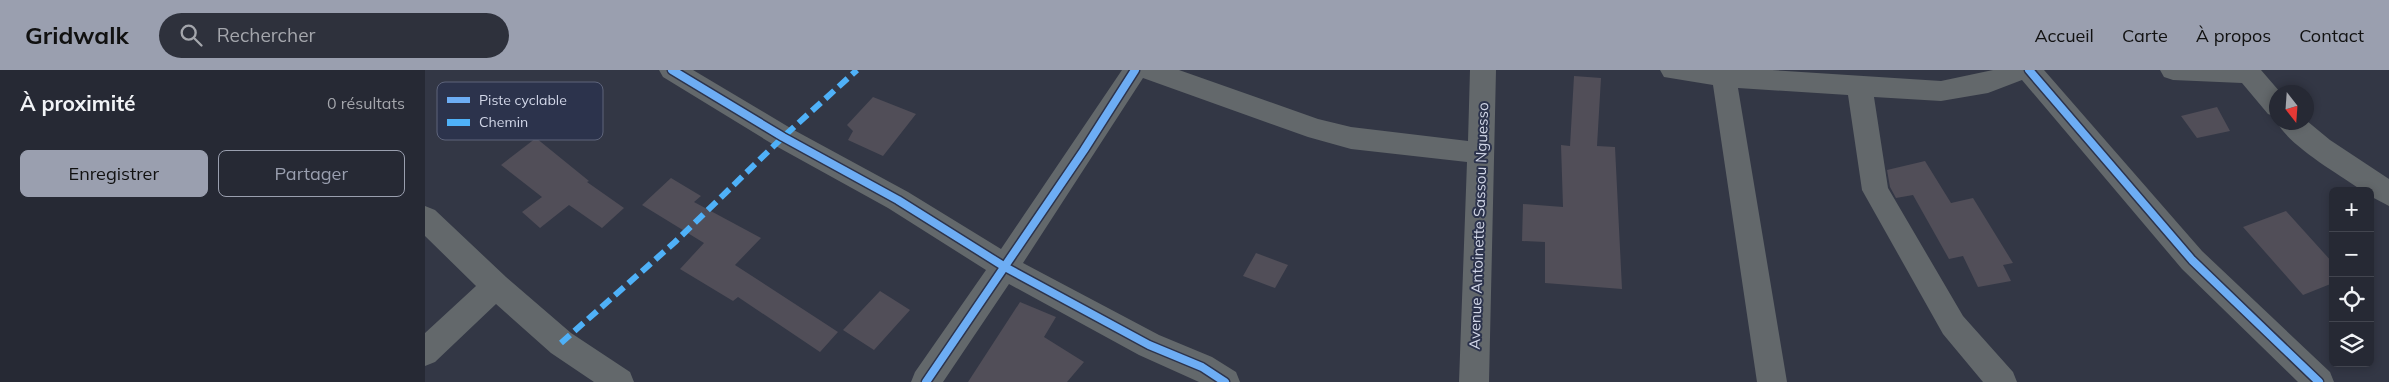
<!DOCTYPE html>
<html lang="fr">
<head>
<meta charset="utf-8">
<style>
  body { margin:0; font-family:Mulish,sans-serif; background:#2e313c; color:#f1f3f6 }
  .controls { position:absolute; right:15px; bottom:15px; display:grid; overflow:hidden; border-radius:8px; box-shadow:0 2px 8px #0003 }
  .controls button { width:45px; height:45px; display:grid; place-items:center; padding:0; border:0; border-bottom:1px solid #42454f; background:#262934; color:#f1f3f6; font:25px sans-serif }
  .compass { position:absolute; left:1844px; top:15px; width:45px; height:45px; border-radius:50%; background:#262934; box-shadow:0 2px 8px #0003; rotate:163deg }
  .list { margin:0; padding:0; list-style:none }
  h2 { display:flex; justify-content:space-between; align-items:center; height:65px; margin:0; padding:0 20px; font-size:21px }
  h2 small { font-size:16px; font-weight:400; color:#a4a6ac }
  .actions { display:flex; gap:10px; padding:15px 20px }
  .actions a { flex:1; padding:11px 0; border:1px solid #9a9faf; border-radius:8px; text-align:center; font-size:18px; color:#9a9faf }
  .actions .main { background:#9a9faf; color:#111 }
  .icon { flex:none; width:28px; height:28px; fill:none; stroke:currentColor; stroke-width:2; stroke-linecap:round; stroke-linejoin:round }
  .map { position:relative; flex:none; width:1964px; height:312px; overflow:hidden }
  header { display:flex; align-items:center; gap:30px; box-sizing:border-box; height:70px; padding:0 25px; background:#9a9faf; color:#111 }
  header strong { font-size:24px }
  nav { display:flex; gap:28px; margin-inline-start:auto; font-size:18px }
  .search { width:350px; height:45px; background:#2e313c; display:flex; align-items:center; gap:12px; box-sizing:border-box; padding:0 18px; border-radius:28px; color:#a4a6ac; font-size:19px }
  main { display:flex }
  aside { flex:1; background:#262934 }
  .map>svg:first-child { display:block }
  .building { fill:#514e58 }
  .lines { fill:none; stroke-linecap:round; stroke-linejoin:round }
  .minor { fill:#63686b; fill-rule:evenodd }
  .quiet { stroke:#4fb1f8; stroke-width:6; stroke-dasharray:12 6; stroke-linecap:butt }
  .cycleway-casing { stroke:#2c334c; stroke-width:11 }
  .cycleway { stroke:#6dadf4; stroke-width:8 }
  .labels { text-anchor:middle; stroke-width:4; stroke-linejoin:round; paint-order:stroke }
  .street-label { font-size:15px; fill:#d2d7e8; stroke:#2c334c }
  .key { fill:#2c334c; stroke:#5e647b; stroke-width:1 }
  .key-label { font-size:14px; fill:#d2d7e8 }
</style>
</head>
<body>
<header>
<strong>Gridwalk</strong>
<div class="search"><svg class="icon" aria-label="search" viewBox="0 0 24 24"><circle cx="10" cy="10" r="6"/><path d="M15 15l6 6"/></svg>Rechercher</div>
<nav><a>Accueil</a><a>Carte</a><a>À propos</a><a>Contact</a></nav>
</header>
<main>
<aside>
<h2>À proximité<small>0 résultats</small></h2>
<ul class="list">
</ul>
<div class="actions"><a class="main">Enregistrer</a><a>Partager</a></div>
</aside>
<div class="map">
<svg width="1964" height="312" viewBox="0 0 1964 312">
  <rect width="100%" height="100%" fill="#333745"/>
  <path class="building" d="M 1149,6 L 1176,8 L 1172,76 L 1190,77 L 1197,219 L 1120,213 L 1120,172 L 1097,171 L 1098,134 L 1138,137 L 1136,75 L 1145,76 Z
    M 448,27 L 491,44 L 458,86 L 423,70 L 428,61 L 422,55 Z
    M 1792,37 L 1805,61 L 1772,68 L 1756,46 Z
    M 111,68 L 164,111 L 162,112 L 199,138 L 177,158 L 144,135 L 115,158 L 97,142 L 117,127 L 76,95 Z
    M 1500,91 L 1526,133 L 1548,128 L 1588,193 L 1578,195 L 1586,211 L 1553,217 L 1538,186 L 1524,189 L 1488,125 L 1471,128 L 1465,117 L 1462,100 Z
    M 246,108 L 276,126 L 269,132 L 336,168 L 310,195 L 413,262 L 395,282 L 313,227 L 308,231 L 255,199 L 279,173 L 217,135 Z
    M 1861,141 L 1908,193 L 1908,213 L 1878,225 L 1818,157 Z
    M 831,183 L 863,195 L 850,218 L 818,206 Z
    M 455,221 L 485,240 L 449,280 L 418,260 Z
    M 595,232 L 631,247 L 619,267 L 659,292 L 642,312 L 543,312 Z"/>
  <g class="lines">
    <path class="minor" d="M 234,0 L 268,0 L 367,59 L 483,122 L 576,179 L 697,0 L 754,0 L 893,49 L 926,57 L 1043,71 L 1045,0 L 1071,0 L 1064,312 L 1034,312 L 1042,92 L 926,79 L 883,67 L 718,8 L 598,193 L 734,265 L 787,287 L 811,302 L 815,312 L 774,312 L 714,285 L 584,214 L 518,312 L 486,312 L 490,302 L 561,200 L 463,138 L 349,75 L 238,7 Z
      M 1235,0 L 1347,0 L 1516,11 L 1568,0 L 1619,0 L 1777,181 L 1905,302 L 1909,312 L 1873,312 L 1757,199 L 1597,10 L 1563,23 L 1516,31 L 1449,27 L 1463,118 L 1538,246 L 1588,302 L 1592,312 L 1558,312 L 1518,264 L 1437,120 L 1423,25 L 1313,18 L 1362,312 L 1332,312 L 1288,15 L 1239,7 Z
      M 1735,0 L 1836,0 L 1855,22 L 1852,22 L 1852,47 L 1843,44 L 1817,13 L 1748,10 L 1739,7 Z
      M 1882,51 L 1905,70 L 1964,109 L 1964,136 L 1945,126 L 1945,121 L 1938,121 C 1915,105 1864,76 1852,52 L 1882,52 Z
      M 0,136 L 10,140 L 81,207 L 146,263 L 205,302 L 209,312 L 169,312 L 126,283 L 71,234 L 10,292 L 0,296 L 0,263 L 51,216 L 0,166 Z"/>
    <path class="quiet" d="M 136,273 L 250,172 L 358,67 L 432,0"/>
    <g class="cycleway-casing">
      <path id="cycleway" d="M 247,0 L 358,67 L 473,130 L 580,197 L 724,275 L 777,297 L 800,312
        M 1604,0 L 1767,190 L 1894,312
        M 501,312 L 659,80 L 710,0"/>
    </g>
    <use href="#cycleway" class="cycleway"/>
  </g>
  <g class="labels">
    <g class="street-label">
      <text transform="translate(1054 156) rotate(-88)" y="5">Avenue Antoinette Sassou Nguesso</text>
    </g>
  </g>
  <rect x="12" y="12" width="166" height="58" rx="8" class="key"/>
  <rect x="22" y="27" width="23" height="6" fill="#6dadf4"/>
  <rect x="22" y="49" width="23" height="7" fill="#4fb1f8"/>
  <g class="key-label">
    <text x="54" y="35">Piste cyclable</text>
    <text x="54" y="57">Chemin</text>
  </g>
</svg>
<div class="controls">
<button>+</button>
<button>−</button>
<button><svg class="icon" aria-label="locate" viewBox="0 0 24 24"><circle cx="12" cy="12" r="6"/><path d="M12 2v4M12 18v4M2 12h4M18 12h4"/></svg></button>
<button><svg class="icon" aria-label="layers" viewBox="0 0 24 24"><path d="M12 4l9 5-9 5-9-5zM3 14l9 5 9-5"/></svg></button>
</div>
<svg class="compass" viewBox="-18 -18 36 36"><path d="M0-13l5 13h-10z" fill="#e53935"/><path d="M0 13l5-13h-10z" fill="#a4a6ac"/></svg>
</div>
</main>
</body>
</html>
